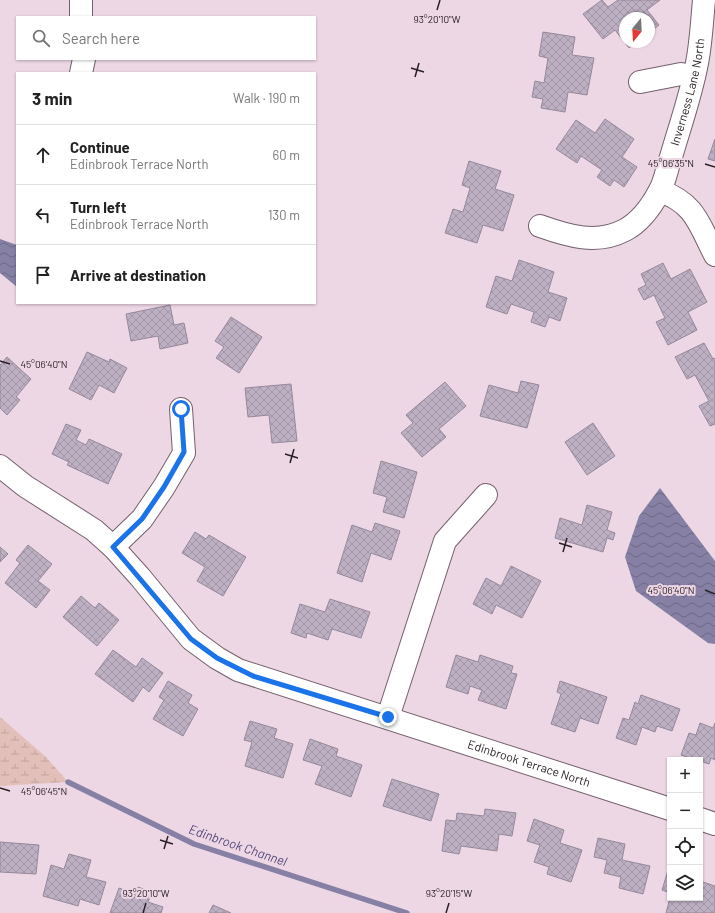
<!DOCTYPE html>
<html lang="en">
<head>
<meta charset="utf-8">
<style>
  body { margin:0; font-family:Barlow,sans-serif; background:#f6f6f6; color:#222 }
  .controls { position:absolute; right:12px; bottom:12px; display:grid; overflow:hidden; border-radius:0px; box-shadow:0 1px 3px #0004 }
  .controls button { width:36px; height:36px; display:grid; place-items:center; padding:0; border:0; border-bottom:1px solid #e0e0e0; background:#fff; color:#222; font:20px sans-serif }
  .compass { position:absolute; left:619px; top:12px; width:36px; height:36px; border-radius:50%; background:#fff; box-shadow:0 1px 3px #0004; rotate:198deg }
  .stop { position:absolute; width:12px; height:12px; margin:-9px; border:3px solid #1a73e8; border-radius:50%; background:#fff }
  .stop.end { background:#1a73e8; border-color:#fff; box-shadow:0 1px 4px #0008 }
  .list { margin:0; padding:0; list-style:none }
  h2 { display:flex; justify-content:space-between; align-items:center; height:52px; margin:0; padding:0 16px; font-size:17px }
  h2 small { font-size:13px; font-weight:400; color:#767676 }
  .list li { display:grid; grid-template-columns:26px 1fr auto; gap:12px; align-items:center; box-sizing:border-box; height:60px; padding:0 16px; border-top:1px solid #e0e0e0 }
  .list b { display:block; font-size:15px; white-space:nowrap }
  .list p { margin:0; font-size:13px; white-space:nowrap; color:#767676 }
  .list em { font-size:13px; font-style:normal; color:#767676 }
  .icon { flex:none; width:22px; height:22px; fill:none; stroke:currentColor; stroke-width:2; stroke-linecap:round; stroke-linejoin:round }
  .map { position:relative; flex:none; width:715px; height:913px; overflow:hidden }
  .search { position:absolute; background:#fff; box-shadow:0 1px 3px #0004; left:16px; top:16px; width:300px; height:44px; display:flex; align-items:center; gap:10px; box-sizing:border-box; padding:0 14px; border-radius:0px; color:#767676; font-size:15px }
  .panel { position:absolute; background:#fff; box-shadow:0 1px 3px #0004; left:16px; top:72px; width:300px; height:232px; border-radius:0px }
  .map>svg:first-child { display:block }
  .wetland { fill:url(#wetland-marsh) }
  .water { fill:url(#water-waves) }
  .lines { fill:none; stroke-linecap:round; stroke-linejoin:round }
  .stream { stroke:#8680a5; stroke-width:5.5 }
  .building { fill:url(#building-cross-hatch); stroke:#95889a }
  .minor-casing { stroke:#745f6c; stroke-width:24 }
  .minor { stroke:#fff; stroke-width:22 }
  .route { stroke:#1a73e8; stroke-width:5 }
  .ticks { fill:none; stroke:#2a2126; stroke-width:1.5 }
  .labels { text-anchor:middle; stroke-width:4; stroke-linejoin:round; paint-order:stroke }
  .street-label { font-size:12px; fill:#2a2126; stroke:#eed7e5 }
  .water-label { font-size:13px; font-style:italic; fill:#52477c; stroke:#eed7e5 }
  .ticks-label { font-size:10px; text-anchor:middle; fill:#2a2126; stroke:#eed7e5; stroke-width:4; stroke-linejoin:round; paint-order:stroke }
</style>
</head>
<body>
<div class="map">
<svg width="715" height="913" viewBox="0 0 715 913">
  <defs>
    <pattern id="wetland-marsh" width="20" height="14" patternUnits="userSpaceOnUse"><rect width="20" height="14" fill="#e2bfb8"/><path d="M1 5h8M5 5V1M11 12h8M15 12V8" fill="none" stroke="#c2a49e"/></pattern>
    <pattern id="water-waves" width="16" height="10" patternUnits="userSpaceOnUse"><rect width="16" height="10" fill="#8680a5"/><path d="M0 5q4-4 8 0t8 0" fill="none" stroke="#6e6886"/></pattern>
    <pattern id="building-cross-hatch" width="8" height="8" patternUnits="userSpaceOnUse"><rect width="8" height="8" fill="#beb0c3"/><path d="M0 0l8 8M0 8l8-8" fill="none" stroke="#a397a7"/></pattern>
  </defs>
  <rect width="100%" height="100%" fill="#eed7e5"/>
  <path class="wetland" d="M 0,717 L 46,757 L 68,782 L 0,786 Z"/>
  <path class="water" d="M 0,239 L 17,245 L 17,287 L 0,273 Z
    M 660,488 L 715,561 L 715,644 L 708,643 L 636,591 L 625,557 L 639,516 Z"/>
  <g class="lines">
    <path class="stream" d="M 68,782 L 194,844 L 407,913"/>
  </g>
  <path class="building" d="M 602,0 L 608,7 L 618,0 L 660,0 L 647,10 L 659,25 L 649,33 L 649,18 L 625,18 L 625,42 L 636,42 L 629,48 L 615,30 L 603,39 L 583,14 Z
    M 543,32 L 575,37 L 572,55 L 594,58 L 587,95 L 568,92 L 565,112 L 541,108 L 543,99 L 532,97 L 535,81 L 544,83 L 548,58 L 539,56 Z
    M 605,119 L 634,139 L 622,157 L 637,167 L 624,187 L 614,180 L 610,186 L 597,177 L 602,170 L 581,156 L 577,163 L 556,149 L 576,120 L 595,133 Z
    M 715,139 L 715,161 L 708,159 Z
    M 469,161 L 501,171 L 495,189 L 514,195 L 503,231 L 483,225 L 477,243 L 445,233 L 453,209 L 463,212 L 470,188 L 462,185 Z
    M 519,260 L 554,272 L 548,292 L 567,298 L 560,321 L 549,317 L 545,327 L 531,322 L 534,312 L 511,304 L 507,314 L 486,307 L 496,276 L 512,281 Z
    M 663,263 L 671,279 L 690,269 L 707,302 L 688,312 L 697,330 L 668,345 L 656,322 L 665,318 L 654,295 L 644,300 L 638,289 L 646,285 L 641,274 Z
    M 170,305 L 174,325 L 184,323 L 188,343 L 160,349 L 158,336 L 131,341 L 126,314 Z
    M 231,317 L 262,337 L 239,373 L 216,358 L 224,347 L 215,341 Z
    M 704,343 L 713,359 L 715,358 L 715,424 L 710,426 L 699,406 L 709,401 L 695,375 L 687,379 L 675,357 Z
    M 87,352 L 109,362 L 110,359 L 127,368 L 114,393 L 99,385 L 91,400 L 69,389 Z
    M 7,357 L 31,379 L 16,397 L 20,400 L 7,415 L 0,408 L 0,365 Z
    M 521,381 L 539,385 L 527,428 L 480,416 L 489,385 L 518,393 Z
    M 445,382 L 466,406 L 439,429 L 446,437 L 422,457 L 401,433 L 413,423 L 406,415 Z
    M 291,384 L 297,441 L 272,443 L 269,415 L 248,417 L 245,388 Z
    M 593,423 L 615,456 L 587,475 L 565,442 Z
    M 66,424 L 81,430 L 76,440 L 86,445 L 89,439 L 122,454 L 108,484 L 67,465 L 69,462 L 52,454 Z
    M 381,461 L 417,472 L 404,518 L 383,512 L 387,497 L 373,493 Z
    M 587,505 L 612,512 L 607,530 L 615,533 L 613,540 L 607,538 L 603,552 L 555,538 L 560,518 L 582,525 Z
    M 375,523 L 400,531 L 391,560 L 371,553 L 362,582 L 337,573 L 352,525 L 372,532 Z
    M 195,532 L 206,539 L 209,535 L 246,557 L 223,596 L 197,581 L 205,567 L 182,553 Z
    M 28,545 L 52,564 L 38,581 L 50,590 L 36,608 L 5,583 L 20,563 L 16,560 Z
    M 0,547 L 8,554 L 0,562 Z
    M 511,566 L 541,581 L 522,618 L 496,605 L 492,614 L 473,604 L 486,578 L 501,586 Z
    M 81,596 L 95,608 L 99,603 L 119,620 L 97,646 L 63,617 Z
    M 330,599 L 370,612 L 361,638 L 332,629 L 328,640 L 307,633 L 306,638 L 291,633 L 300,604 L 325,612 Z
    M 113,650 L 136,667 L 142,658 L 163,673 L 149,692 L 143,687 L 133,702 L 95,674 Z
    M 456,655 L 478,662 L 480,655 L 513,666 L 511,673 L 517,674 L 506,709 L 478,700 L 482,690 L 470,686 L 468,694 L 446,687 Z
    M 168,681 L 192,695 L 188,703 L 198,709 L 183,736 L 153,719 L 164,700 L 159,697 Z
    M 560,681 L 607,697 L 598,724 L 580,718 L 575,732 L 551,724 L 561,694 L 557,692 Z
    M 641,695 L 680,709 L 672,731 L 657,726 L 655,732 L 642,727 L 636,745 L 616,738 L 623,718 L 629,720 L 635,702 L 638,704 Z
    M 250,721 L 277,729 L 274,738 L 293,744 L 283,778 L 245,766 L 252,742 L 244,740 Z
    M 700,723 L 713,728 L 715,723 L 715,760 L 711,758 L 709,764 L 681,755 L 689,733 L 696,735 Z
    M 310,739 L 338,749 L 336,756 L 362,765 L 351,797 L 315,784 L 322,766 L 303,760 Z
    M 392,779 L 439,794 L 431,821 L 383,806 Z
    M 485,809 L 516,813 L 512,836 L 499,834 L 497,851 L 461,846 L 459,854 L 442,851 L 446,820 L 456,821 L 457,813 L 484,816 Z
    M 534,819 L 564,830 L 560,843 L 582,850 L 571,882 L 547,874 L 549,867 L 534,862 L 540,845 L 527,841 Z
    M 598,838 L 625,844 L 622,860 L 650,866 L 643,894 L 619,888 L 621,877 L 604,873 L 607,860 L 594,857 Z
    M 0,842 L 39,845 L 36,874 L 0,872 Z
    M 69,854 L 91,860 L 86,877 L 106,882 L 99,905 L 80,899 L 78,906 L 43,896 L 51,865 L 64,869 Z
    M 670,864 L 670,893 L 662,890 Z
    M 700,881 L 715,886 L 715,913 L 666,913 L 670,898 L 700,898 Z
    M 138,887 L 152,892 L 148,902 L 163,907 L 161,913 L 110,913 L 119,888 L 135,894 Z
    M 213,905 L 231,913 L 209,913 Z"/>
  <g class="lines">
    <g class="minor-casing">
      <g id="minor">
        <path d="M 81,0 L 81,17"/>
        <path d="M 81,73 L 84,59"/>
        <path d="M 640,82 L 681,74 L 694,76"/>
        <path d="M 660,191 C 695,203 699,224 715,255"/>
        <path id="s1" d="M 540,226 C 568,236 597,245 625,230 C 640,222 651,207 659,192 C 665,182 667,168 671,157 C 680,126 691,95 697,63 C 701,43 702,21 704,0"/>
        <path id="s2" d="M 0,466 L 25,486 L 94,530 L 113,547 L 140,577 L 191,639 L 217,658 L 238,670 L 670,809"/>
        <path d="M 113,547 L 142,519 L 164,487 L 184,453 L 181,409"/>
        <path d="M 388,717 L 445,541 L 486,495"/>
        <path d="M 700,819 L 715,824"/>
      </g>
    </g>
    <use href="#minor" class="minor"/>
  </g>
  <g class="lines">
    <path class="route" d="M 181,409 L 184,452 L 164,487 L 142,519 L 113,547 L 191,639 L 217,658 L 253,676 L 388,717"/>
  </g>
  <path class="ticks" d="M 437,10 L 440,0M 411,68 L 424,72M 415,77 L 419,63M 705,164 L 715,167M 0,361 L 10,364M 285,454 L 298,458M 290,463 L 294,449M 559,543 L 572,547M 563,552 L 567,538M 705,590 L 715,594M 0,788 L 10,791M 160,840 L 173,844M 164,849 L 168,836M 143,913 L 146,903M 446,913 L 449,903"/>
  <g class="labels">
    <g class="street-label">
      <text dy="4" stroke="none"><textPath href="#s1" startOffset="244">Inverness Lane North</textPath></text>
      <text dy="4" stroke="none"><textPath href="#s2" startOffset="622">Edinbrook Terrace North</textPath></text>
    </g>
    <g class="water-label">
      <text transform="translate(238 845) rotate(19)" y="5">Edinbrook Channel</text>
    </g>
  </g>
  <g class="ticks-label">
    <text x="437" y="23">93°20'10"W</text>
    <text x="671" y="167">45°06'35"N</text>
    <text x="44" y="368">45°06'40"N</text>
    <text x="671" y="594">45°06'40"N</text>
    <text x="44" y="795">45°06'45"N</text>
    <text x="146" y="897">93°20'10"W</text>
    <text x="449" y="897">93°20'15"W</text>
  </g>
</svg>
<div class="controls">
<button>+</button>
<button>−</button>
<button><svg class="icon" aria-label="locate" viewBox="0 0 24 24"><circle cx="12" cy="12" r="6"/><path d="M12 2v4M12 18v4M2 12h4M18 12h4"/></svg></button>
<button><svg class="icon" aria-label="layers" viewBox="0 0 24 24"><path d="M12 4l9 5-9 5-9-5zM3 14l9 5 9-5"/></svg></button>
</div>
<svg class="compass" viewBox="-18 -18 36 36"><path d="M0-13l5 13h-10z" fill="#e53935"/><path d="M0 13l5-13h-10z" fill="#767676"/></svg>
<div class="stop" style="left:181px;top:409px"></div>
<div class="stop end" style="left:388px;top:717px"></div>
<div class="search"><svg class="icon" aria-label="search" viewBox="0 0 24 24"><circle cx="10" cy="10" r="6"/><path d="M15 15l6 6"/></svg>Search here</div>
<section class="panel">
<h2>3 min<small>Walk · 190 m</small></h2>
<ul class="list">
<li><svg class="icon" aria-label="ahead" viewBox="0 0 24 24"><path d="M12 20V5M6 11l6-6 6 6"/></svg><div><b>Continue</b><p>Edinbrook Terrace North</p></div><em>60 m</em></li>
<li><svg class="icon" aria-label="left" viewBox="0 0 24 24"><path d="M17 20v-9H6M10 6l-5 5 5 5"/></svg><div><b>Turn left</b><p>Edinbrook Terrace North</p></div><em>130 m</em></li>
<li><svg class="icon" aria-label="arrive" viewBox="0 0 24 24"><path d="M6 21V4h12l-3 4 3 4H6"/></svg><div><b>Arrive at destination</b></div></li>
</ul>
</section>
</div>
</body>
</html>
